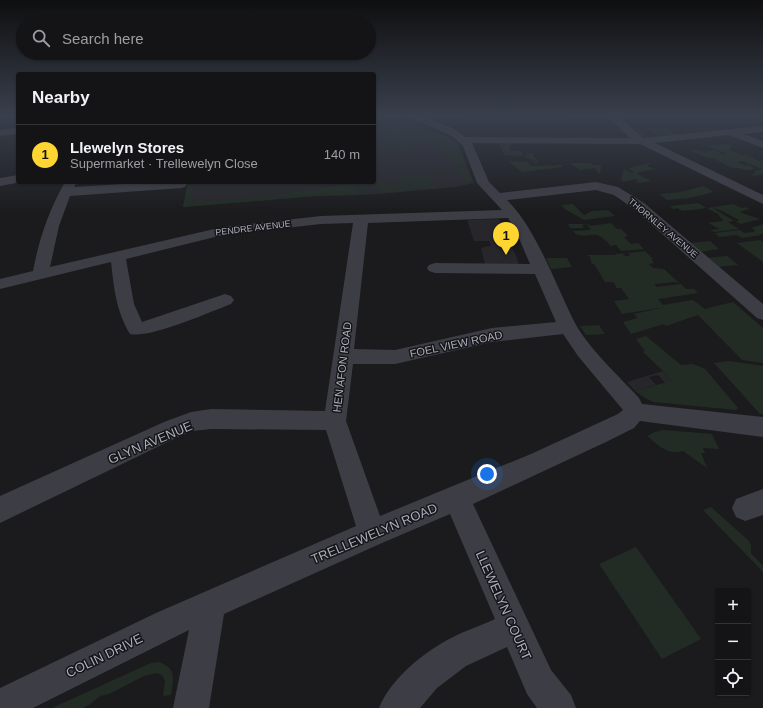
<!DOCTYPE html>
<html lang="en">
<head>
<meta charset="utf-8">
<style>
  body { margin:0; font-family:Helvetica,sans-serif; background:#212123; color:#f1f3f6 }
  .controls { position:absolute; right:12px; bottom:12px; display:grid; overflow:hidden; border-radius:4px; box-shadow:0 1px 3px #0004 }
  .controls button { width:36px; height:36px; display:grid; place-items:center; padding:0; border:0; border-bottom:1px solid #333335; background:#141416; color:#f1f3f6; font:20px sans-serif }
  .you { position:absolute; left:487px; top:474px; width:14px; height:14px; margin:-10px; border:3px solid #fff; border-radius:50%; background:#1a73e8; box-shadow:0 0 0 6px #1a73e833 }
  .badge { display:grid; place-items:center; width:26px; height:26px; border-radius:50%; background:#ffd531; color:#111; font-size:13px; font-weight:700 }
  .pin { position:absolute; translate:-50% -33px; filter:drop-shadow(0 1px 2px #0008) }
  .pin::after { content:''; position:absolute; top:21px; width:14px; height:12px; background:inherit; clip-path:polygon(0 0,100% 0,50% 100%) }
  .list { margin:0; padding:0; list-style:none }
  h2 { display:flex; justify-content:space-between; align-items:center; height:52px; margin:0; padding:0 16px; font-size:17px }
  h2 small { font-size:13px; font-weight:400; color:#9d9ea1 }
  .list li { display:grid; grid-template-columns:26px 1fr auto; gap:12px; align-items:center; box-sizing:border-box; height:60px; padding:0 16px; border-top:1px solid #333335 }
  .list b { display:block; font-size:15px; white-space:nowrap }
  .list p { margin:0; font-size:13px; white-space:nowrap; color:#9d9ea1 }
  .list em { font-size:13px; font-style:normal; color:#9d9ea1 }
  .icon { flex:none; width:22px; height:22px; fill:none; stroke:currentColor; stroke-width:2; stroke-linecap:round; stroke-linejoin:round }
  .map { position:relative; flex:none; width:763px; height:708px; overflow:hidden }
  .search { position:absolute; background:#141416; box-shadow:0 1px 3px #0004; left:16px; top:16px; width:360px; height:44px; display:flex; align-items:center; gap:10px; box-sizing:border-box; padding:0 14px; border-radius:22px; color:#9d9ea1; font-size:15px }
  .panel { position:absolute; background:#141416; box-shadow:0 1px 3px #0004; left:16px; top:72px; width:360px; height:112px; border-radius:4px }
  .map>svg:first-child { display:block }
  .built { fill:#27262b }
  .green { fill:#222c24 }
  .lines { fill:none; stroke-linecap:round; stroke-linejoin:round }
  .minor { fill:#3d3d45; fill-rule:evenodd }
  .labels { text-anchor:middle; stroke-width:3; stroke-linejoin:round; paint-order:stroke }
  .far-street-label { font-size:9px; fill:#acafbe; stroke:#161518 }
  .street-label { font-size:11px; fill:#acafbe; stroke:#161518 }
  .near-street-label { font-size:13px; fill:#acafbe; stroke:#161518 }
</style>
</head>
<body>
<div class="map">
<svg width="763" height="708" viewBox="0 0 763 708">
  <rect width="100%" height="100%" fill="#1b1b1d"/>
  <path class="built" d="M 396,116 L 408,119 L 454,140 L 458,144 L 474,183 L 455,187 L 379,194 L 316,196 L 183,207 L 188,182 L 374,182 L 374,117 Z
    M 499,219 L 517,258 L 519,265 L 485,264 L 481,249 L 484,247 L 491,246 L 489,241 L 474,241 L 467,220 Z
    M 663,371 L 671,381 L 665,383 L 658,375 L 649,377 L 656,385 L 635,391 L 627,382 Z"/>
  <path class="green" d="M 452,114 L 564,114 L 565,118 L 570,123 L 468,122 Z
    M 374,117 L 400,117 L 407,124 L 374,129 Z
    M 405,118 L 454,140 L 458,144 L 465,164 L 457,165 Z
    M 405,126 L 410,127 L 417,133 L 387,137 L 379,130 Z
    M 647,128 L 667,128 L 676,135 L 644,138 L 635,131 L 641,131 L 648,137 L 658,136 Z
    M 402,139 L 416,153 L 403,155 L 390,141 Z
    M 499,143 L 513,143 L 510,146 L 510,151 L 521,151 L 524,156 L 527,156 L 526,153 L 532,153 L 532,152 L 538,163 L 529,162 L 536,161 L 523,156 L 504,155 Z
    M 715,144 L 718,146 L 723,144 L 732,145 L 730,150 L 742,155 L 746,154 L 758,161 L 763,160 L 763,174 L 754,176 L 751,175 L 756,173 L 753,172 L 762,169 L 742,161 L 737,162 L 745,166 L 749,165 L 755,169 C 742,172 745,168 736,168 C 725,167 723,162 712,158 L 708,158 L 691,151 L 690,149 L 705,152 L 714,150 L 724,155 L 726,154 L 708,146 Z
    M 508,161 L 528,162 L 531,166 L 561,165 L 563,167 L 522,172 Z
    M 570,163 L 591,163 L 593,165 L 602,165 L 599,175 L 595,168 L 580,170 Z
    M 651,163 L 647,166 L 655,169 L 636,173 L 651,181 L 639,183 L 635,181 L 638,180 L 636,179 L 623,182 L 621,180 L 624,169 L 632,173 L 634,172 L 628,168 Z
    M 467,167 L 474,183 C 466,184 461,177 456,171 L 431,175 L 429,174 Z
    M 425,174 L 439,188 L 381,193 L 378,187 L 380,186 L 362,189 L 365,194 L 363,195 L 358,185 L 359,182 L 367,183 L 381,182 L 383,185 L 402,184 L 397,178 Z
    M 188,182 L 194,182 L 190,202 L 253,198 L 351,183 L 355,185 L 359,195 L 316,196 L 183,207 Z
    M 704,186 L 714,192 L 690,198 L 667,200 L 659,194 L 680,192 Z
    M 698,203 L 707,208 L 733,204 L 742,208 L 746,207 L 749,209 L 739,212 L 760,219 L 741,224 L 736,222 L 739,220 L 720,210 L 713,208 L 734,221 L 728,222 L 739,229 L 714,232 L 711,230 L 720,229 L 708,223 L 723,221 L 718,214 L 707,208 L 682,211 L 678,208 L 673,209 L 670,206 Z
    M 573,204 L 584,215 L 592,211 L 608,210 L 615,216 L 584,220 L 565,209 L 561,205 Z
    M 611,223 L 617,229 L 621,229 L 628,236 L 624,237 L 631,244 L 638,243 L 644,249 L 621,251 L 616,245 L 611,246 C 607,241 602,237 597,235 C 589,234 578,239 573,231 L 591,230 L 587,224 L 582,225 L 584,228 L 570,228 L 568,224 L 588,224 L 590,226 Z
    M 763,224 L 763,234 L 759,234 L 761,235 L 742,238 L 736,235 L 719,237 L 715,233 L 740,230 L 744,233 L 754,232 L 755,230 L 751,228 Z
    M 760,240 L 763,242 L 763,262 L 737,243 Z
    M 710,241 L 719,249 L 700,252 L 690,243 Z
    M 645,251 L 653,259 L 651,259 L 654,263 L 649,264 L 653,268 L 664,269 L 679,283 L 674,282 L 654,284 L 657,287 L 681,284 L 686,289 L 694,289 L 698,293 L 658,299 L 663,305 L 693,300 L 705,309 L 733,302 L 763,328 L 763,363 L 742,360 L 698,315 L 666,326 L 664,324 L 631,334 L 623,322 L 638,318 L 634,314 L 665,307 L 622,314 L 614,301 L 629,299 L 621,288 L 617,288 L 613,282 L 605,282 L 594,264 L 592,264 L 590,257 L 587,255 L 616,255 L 615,254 L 627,253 L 623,254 L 625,256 L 630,256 L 628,253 Z
    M 727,256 L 738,265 L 717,267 L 707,258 Z
    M 546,258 L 567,258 L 572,267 L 551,269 Z
    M 599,325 L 605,334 L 586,335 L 580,326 Z
    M 646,336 L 681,365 L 693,364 L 705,369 L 738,408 L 736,410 L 654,402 L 645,398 L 635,391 L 671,381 L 663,371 L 643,352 L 645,351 L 636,339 Z
    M 729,361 L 763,366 L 763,414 L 760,414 L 714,363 Z
    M 664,430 L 712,434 L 719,449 L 703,448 L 705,453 L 701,453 L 707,468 L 683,451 C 668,456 658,445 647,436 L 655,432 Z
    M 711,507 L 748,540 L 751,545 L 751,553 L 763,566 L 763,572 L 703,510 Z
    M 636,547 L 701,639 L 662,659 L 599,564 Z
    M 159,662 C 177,668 173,679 171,695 L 163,696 L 165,681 L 162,675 L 156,673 L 144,676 L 109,694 L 100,696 L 89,705 L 83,708 L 52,708 L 151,663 Z"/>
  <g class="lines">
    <path class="minor" d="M 374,114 L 417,114 L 452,128 L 466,137 L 630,138 L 605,114 L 616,114 L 643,138 L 763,126 L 763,132 L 743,134 L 763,141 L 763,148 L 729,135 L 655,143 L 763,195 L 763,204 L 640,144 L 472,143 L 489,182 L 500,193 L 596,182 L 618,187 L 644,203 L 763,304 L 763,320 L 757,318 L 634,209 L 614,195 L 596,190 L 507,200 C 536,228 556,286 575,323 C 589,349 619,376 639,398 L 642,404 L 763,417 L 763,437 L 640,421 L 634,428 L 606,442 L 473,504 L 551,670 L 571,695 L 576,708 L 537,708 L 527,694 L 507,647 L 466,666 L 437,688 L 420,708 L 379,708 C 390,681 417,658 442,643 C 458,633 478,627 495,619 L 450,514 L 382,543 L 224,614 L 209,708 L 173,708 L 189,630 L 33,708 L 0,708 L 0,688 L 156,613 L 356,526 L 326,430 L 211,429 L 192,431 L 180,436 L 0,523 L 0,496 L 164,422 L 191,412 L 211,409 L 325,411 L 353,223 L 321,224 L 223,235 L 126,259 L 134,304 L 142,322 L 225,294 L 231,296 L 234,300 L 231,304 C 210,312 149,339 130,334 C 116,311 114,288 111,262 L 0,289 L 0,279 L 33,271 C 39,239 49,210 65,182 L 77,182 L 74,187 L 155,182 L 186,182 L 187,184 L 185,187 L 181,188 L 70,196 L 59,226 L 50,267 L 223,227 L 321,216 L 502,210 L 477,183 L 463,146 L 452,136 L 408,117 L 374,120 ZM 508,218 L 515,229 L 530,264 L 435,263 L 429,265 L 427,268 L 429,271 L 435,273 L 535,274 L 556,322 L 492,328 L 395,350 L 354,349 L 368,223 ZM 563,334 L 578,356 L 623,410 L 618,414 L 531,454 L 380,516 L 346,421 L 353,364 L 395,364 L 492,342 Z
      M 18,128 L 18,134 L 0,136 L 0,130 Z
      M 18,175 L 18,182 L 21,182 L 0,186 L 0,178 Z
      M 763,489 L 763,515 L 745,521 L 736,517 L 732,508 L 736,499 Z"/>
  </g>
  <linearGradient id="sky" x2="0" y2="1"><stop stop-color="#0f0f10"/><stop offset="0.54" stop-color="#393f4c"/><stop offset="1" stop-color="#393f4c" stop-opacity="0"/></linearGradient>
  <rect width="763" height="213" fill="url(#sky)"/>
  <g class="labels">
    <g class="far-street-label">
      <text transform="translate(253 228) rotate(-7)" y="3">PENDRE AVENUE</text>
      <text transform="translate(663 228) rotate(40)" y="3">THORNLEY AVENUE</text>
    </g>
    <g class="street-label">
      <text transform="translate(456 344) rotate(-12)" y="4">FOEL VIEW ROAD</text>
      <text transform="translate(342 367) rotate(-83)" y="4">HEN AFON ROAD</text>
    </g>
    <g class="near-street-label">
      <text transform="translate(150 442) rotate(-23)" y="5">GLYN AVENUE</text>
      <text transform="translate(374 533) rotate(-23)" y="5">TRELLEWELYN ROAD</text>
      <text transform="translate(504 605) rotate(66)" y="5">LLEWELYN COURT</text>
      <text transform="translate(104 655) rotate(-26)" y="5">COLIN DRIVE</text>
    </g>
  </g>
</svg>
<div class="controls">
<button>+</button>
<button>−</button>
<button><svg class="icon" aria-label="locate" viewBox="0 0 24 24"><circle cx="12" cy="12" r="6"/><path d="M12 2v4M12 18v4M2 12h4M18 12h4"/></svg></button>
</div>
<div class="you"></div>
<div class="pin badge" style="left:506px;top:255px">1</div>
<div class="search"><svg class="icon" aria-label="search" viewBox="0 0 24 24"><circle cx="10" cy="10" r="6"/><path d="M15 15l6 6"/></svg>Search here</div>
<section class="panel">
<h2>Nearby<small></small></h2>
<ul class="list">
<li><span class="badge">1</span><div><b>Llewelyn Stores</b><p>Supermarket · Trellewelyn Close</p></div><em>140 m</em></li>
</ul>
</section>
</div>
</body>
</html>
